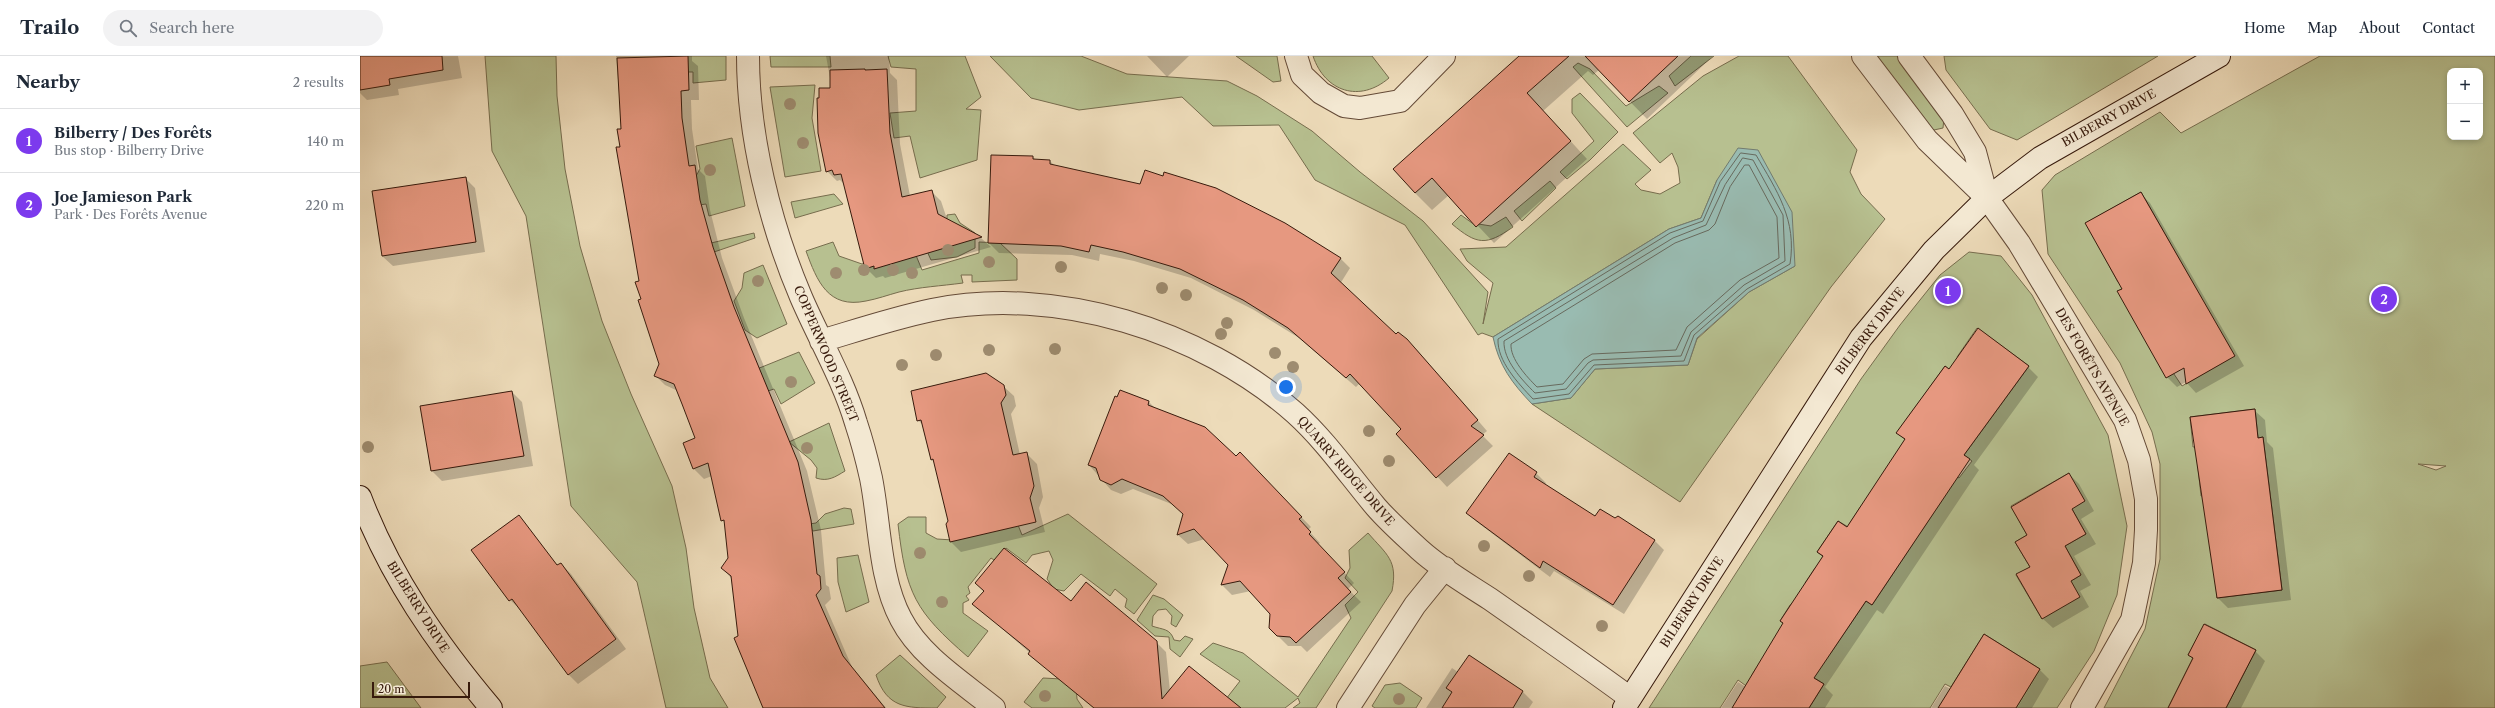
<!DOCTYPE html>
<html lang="en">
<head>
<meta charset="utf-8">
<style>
  body { margin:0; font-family:"Libre Caslon Text",serif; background:#f2f2f3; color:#1f2937 }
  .controls { position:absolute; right:12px; top:12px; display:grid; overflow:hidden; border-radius:8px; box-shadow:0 2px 6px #0003 }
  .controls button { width:36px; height:36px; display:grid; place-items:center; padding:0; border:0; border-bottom:1px solid #e0e1e3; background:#fff; color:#1f2937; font:20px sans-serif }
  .scale { position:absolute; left:12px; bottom:10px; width:98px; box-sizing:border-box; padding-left:4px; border:2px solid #371a0c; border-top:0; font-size:11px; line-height:14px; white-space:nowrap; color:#371a0c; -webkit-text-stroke:3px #f3e8d2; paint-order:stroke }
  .you { position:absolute; left:926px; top:331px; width:14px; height:14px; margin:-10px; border:3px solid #fff; border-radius:50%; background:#1a73e8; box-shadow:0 0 0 6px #1a73e833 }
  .badge { display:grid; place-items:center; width:26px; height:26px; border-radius:50%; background:#7c3aed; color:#fff; font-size:13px; font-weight:700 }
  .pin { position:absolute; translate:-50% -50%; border:2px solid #fff; box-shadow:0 1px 4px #0006 }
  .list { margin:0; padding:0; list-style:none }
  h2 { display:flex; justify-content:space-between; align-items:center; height:52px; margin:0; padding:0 16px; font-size:17px }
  h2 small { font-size:13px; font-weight:400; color:#747a83 }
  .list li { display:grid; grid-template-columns:26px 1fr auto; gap:12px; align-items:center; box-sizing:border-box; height:64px; padding:0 16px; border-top:1px solid #e0e1e3 }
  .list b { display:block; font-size:15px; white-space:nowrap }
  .list p { margin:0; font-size:13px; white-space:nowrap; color:#747a83 }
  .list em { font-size:13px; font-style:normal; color:#747a83 }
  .icon { flex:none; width:22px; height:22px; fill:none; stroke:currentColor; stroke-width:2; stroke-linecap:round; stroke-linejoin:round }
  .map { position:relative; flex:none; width:2135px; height:652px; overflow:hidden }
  header { display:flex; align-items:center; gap:24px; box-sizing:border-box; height:56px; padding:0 20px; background:#fff; border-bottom:1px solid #e0e1e3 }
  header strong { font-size:19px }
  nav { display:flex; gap:22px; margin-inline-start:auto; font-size:14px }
  .search { width:280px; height:36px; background:#f2f2f3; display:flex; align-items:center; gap:10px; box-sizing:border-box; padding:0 14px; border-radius:22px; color:#747a83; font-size:15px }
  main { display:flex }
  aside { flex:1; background:#fff }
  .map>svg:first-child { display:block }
  .green { fill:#b7c090; stroke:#776d4e; fill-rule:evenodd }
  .water { fill:#99bbb1; stroke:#727b6f }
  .shadow { fill:#0003 }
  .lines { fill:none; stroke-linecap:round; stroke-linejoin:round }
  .shore { stroke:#686a5e; stroke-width:1 }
  .building { fill:#e69880; stroke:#371a0c }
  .street-casing { stroke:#644a37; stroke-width:24 }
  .secondary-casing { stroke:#371a0c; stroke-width:24 }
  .street { stroke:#f3e8d2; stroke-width:22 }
  .secondary { stroke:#f3e8d2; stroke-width:22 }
  .tree { fill:#9e8c70 }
  .labels { text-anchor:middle; stroke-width:3; stroke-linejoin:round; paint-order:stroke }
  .street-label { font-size:12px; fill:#371a0c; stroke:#f3e8d2 }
</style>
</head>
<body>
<header>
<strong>Trailo</strong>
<div class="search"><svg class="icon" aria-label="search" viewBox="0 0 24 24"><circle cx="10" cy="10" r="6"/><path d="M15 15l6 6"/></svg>Search here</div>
<nav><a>Home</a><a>Map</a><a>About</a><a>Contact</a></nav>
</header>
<main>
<aside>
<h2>Nearby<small>2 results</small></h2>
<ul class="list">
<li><span class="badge">1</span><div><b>Bilberry / Des Forêts</b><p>Bus stop · Bilberry Drive</p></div><em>140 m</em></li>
<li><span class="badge">2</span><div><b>Joe Jamieson Park</b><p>Park · Des Forêts Avenue</p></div><em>220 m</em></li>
</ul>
</aside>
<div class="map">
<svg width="2135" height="652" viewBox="0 0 2135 652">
  <rect width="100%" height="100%" fill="#eddbb9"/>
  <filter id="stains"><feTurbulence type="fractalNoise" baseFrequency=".005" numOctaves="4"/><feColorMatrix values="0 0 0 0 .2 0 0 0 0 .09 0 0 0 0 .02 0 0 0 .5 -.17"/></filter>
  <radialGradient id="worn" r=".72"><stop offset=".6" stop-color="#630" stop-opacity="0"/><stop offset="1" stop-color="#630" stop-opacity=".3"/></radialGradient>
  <path class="green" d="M 125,0 L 196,0 L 197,40 L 205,113 L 220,190 L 242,265 L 271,338 L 312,430 L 326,492 L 334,552 L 350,622 L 368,652 L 306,652 L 277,526 L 211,450 L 166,160 L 132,95 Z
    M 326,0 L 366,0 L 366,24 L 333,27 L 333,16 L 327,16 Z
    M 410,0 L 470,0 L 471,11 L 411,11 Z
    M 528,0 L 605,0 L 621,41 L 606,53 L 621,54 L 617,104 L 560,122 L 550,80 L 534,82 L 530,57 L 556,55 L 556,13 L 531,11 Z
    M 630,0 L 721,0 L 767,18 L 867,25 L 897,40 L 952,75 L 1000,116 L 1063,165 L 1128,236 L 1123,268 L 1133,227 L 1107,205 L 1100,193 L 1146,191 L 1263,88 L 1291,114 L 1275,128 L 1281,134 L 1300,138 L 1320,127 L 1318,111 L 1312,97 L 1300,107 L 1273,77 L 1343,20 L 1379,0 L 1428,0 L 1497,94 L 1490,116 L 1501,138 L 1525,163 L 1471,231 L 1320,446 L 1172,348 L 1211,342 L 1235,313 L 1328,309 L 1337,283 L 1389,236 L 1435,210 L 1357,124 L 1341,162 L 1309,173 L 1133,281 L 1122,277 L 1118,279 L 1045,169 L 955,124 L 919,69 L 853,70 L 822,41 L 719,54 L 671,42 Z
    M 876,0 L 917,0 L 921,25 L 913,26 Z
    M 953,0 L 1012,0 L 1029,22 C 1000,47 965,36 953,0 Z
    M 1331,0 L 1354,0 L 1315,30 L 1309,20 Z
    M 1515,0 L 1537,0 L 1584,62 L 1583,72 L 1574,74 L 1564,66 Z
    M 1584,0 L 1798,0 L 1657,84 L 1630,73 L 1586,14 Z
    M 1960,0 L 2135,0 L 2135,652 L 1866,652 L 1896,594 L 1845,568 L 1828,599 L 1833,602 L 1808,652 L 1744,652 L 1785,573 L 1800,503 L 1800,408 L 1792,376 L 1760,307 L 1688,198 L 1682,134 L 1695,119 L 1800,56 L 1821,77 ZM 2090,15 L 2120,15 L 2120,81 L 2090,81 ZM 1781,136 L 1874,300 L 1822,330 L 1758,235 L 1765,231 L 1758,226 L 1726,167 ZM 1895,353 L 1898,382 L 1903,381 L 1922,534 L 1857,542 L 1849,439 L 1841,440 L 1837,402 L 1842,390 L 1833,391 L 1830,361 ZM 2058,408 L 2059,408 L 2086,410 L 2076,414 Z
    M 1218,7 L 1230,13 L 1266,50 L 1299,30 L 1308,37 L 1267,71 L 1213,11 Z
    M 455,29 L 452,62 L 461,115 L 425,121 L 410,31 Z
    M 1220,37 L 1258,76 L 1230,104 L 1207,123 L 1200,116 L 1234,85 L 1212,57 L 1212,43 Z
    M 372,82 L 385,150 L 349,160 L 346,148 L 339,149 L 336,120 L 340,113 L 336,90 Z
    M 1190,125 L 1196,132 L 1162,165 L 1154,155 Z
    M 474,138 L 483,148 L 435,162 L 431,146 Z
    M 595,158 L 600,167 L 615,177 L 615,192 L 597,201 L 571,204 L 566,193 L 587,169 L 587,159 Z
    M 1101,159 L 1112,167 L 1131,170 L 1146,161 L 1153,171 C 1126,190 1117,189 1092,168 Z
    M 394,177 L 395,182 L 354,196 L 351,187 Z
    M 473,186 L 479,200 L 502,208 L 553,192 L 562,214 L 619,197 L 619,186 L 640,187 L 657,203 L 657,224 L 612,226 L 612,219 L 601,219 L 603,227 C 581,230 559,231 539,236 C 528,239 517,243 506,245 C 468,253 457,225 446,195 Z
    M 1609,196 L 1641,200 L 1672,239 L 1748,379 L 1767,470 L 1757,539 L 1734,595 L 1697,652 L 1656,652 L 1680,613 L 1624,578 L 1591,631 L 1585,628 L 1570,652 L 1449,652 L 1464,628 L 1415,597 C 1401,606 1390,614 1389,632 L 1378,624 L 1360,652 L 1289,652 L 1501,323 L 1540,269 L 1580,219 ZM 1617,272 L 1669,310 L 1604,399 L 1612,405 L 1599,422 L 1537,377 L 1585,310 L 1594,317 L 1603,305 L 1597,301 ZM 1709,417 L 1712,453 L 1726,478 L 1705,490 L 1721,519 L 1711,525 L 1682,563 L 1656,519 L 1670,511 L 1655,486 L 1667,479 L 1651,450 ZM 1580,447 L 1512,549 L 1506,545 L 1470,598 L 1420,565 L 1430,549 L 1450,530 L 1445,527 L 1455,512 L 1470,505 L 1457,496 L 1478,465 L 1490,472 L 1490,467 L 1501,450 Z
    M 403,209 L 427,268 L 397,282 L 385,274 L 374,245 L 382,232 L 384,217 Z
    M 439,296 L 455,327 L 421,348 L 414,333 L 408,335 L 397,313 Z
    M 469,367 L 485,415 C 475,421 468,426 456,422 L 457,412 L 451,404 L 429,386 Z
    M 484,452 L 491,453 L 494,468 L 453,475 L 449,470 L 449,468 L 456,467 L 465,458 Z
    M 708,458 L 797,528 L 774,558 L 765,551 L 767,543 L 755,533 L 750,540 L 721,518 L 704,535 L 694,533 L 687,523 L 693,504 L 689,495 L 672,499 L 666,507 L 646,492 L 637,506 L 631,502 L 608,531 L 610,537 L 606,540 L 609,544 L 603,547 L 603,557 L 628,575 L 608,601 C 555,555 546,538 538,468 L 548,461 L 566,461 L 566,477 L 577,483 L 593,484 L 656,464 L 662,479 Z
    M 1008,477 C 1027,499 1038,504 1032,535 L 956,652 L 933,652 L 940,647 L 938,642 L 925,652 L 859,652 L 880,625 L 840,598 L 853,587 L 883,597 L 938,641 L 991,562 L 985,549 L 998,536 L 985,522 L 990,512 L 989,494 Z
    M 498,499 L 509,546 L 486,556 L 478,526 L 477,502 Z
    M 793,539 L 804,543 L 823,559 L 816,571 L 811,568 L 812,560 L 806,553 L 798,554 L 793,560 L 792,570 C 803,574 810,572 814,584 L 820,585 L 825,580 L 833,583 L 820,601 L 810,593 L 809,581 L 795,580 L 777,564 Z
    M 540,599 L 586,641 L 577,652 C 546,652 527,652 516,619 Z
    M 27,606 L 61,652 L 0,652 L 0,610 Z
    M 683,622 L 702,623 L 716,629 L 717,643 L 723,652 L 672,652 L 664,646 Z
    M 1040,627 L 1062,642 L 1056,652 L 1015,652 L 1012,650 L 1025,629 Z"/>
  <path class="water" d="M 1378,92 L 1398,94 L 1432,156 L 1435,210 L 1389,236 L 1337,282 L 1328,309 L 1235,313 L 1211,342 L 1172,348 C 1152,327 1139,310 1133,281 L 1309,173 L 1341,162 L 1357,124 Z"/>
  <path class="shadow" d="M 0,0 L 98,0 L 102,22 L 38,33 L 39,39 L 7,44 L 0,37 Z
    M 256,0 L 332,0 L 332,5 L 338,10 L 339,44 L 331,44 L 332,73 L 338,113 L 345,120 L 350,154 L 362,202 L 384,262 L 447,415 L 461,474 L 466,529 L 469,531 L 471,543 L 465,549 L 492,611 L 526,652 L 416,652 L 379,581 L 372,523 L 362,512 L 369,502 L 366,468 L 362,464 L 352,420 L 344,423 L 334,413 L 324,388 L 337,383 L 318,335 L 305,329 L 295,319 L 300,308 L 282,244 L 261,91 L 262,74 Z
    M 466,0 L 529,0 L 530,17 L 537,24 L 540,88 L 550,140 L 571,135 L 581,145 L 587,163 L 621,182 L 631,191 L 525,222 L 523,220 L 516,222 L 506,212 L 485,129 L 480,124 L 477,125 L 467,115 L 460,42 L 472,33 Z
    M 787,0 L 829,0 L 807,21 Z
    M 1170,0 L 1353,0 L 1287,63 L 1239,14 L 1233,19 L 1228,15 L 1183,55 L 1227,103 L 1134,187 L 1089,139 L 1072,154 L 1055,137 Z
    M 673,101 L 676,104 L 690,105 L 695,110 L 980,202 L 990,212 L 980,228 L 1036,279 L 1057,294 L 1127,375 L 1122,379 L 1133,390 L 1087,431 L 1038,378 L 1043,373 L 1000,327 L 996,331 L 939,282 L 894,254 L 831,222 L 774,205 L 740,198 L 739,205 L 712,199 L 639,197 L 629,187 Z
    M 105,122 L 115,132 L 125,196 L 33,210 L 22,200 Z
    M 1780,137 L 1790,147 L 1884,310 L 1836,337 L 1826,326 L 1817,331 L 1807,321 L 1763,233 Z
    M 1668,311 L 1678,321 L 1614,409 L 1619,414 L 1523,558 L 1517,554 L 1465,631 L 1473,639 L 1465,652 L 1361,652 L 1378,626 L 1386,631 L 1463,501 L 1458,496 L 1488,472 L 1546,385 L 1538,377 L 1589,314 Z
    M 643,330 L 654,340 L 656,350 L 651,358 L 660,399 L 667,398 L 677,408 L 683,441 L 679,452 L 685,476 L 601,496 L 591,486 L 589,465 L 575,407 L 571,403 L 564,370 L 558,364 Z
    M 760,335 L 789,346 L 796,353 L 876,401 L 880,398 L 951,471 L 948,474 L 960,487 L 958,488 L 994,527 L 988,533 L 1001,546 L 947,596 L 941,590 L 928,590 L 910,572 L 911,557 L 891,535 L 872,539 L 862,529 L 869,509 L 845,483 L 828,488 L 818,479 L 824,459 L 814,449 L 773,433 L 761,438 L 751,434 L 729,409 Z
    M 152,336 L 162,346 L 173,410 L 82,425 L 72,415 L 61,351 Z
    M 1894,354 L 1905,364 L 1907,386 L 1913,392 L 1931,544 L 1868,552 L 1858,542 Z
    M 1176,417 L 1186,427 L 1185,429 L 1236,462 L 1294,484 L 1304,494 L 1264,558 L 1194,515 L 1190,521 L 1117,466 L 1107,456 Z
    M 1709,418 L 1719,428 L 1734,455 L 1721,463 L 1736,488 L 1714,500 L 1731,529 L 1720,535 L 1729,551 L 1693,572 L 1682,562 L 1671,511 L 1668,479 Z
    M 159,460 L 198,510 L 201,508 L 211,518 L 266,593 L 218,628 L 208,618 L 161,554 L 150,544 Z
    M 616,527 L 711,546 L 796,586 L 806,596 L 810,635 L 878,652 L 733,652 L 614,548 L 624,536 Z
    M 1895,595 L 1905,605 L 1881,652 L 1809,652 L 1834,603 L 1830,599 Z
    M 1109,600 L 1163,636 L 1173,646 L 1169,652 L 1066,652 L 1092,612 L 1098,616 Z
    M 1679,613 L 1689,623 L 1672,652 L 1657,652 L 1680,614 L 1678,614 L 1654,652 L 1571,652 L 1585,630 L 1591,633 Z"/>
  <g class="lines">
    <path class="shore" d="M 1381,97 L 1396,99 C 1417,135 1437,164 1430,208 L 1387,233 L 1334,279 L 1324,305 L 1234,309 L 1209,338 L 1173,343 C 1158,327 1137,305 1138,283 L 1310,177 L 1343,165 L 1360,126 Z
      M 1383,102 L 1393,104 L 1423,159 L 1425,205 L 1384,229 L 1331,276 L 1321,300 L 1233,304 L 1228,307 L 1206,333 L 1175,337 C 1162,324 1143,304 1144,285 L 1313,182 L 1346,169 L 1365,129 Z
      M 1385,109 L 1389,109 L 1417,161 L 1419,202 L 1380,224 L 1327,271 L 1316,294 L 1232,298 L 1224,303 L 1203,328 L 1177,331 C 1167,321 1150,303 1151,288 L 1315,187 L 1349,174 L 1355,168 L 1370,131 Z"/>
  </g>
  <path class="building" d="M 0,0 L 82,0 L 83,14 L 29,23 L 30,29 L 0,34 Z
    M 328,0 L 329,34 L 321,35 L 322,62 L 329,110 L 335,109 L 340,144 L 353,191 L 374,251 L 438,406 L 451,464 L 457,518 L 460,520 L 461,533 L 456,539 L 483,600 L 525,652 L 403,652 L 374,582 L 378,580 L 371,520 L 361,512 L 368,502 L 364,464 L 361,465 L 348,407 L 333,413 L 323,387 L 335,382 L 322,348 L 314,328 L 294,320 L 299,308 L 278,244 L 281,243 L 275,226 L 279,225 L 256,91 L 260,91 L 257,73 L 261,73 L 257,2 Z
    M 1159,0 L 1209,0 L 1167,37 L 1211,85 L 1116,171 L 1072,122 L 1055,137 L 1033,113 Z
    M 1225,0 L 1318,0 L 1269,46 Z
    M 505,13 L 505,14 L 527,13 L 530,77 L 542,141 L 572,134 L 578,158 L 622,181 L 514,213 L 514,210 L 505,213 L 481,118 L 474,119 L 472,114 L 466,116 L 458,77 L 457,42 L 459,42 L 459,32 L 470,32 L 470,14 Z
    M 631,99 L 673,100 L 673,103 L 690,104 L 690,108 L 780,128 L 785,114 L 803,120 L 804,116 L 856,132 L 925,167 L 981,202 L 971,217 L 1036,278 L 1038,276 L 1047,283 L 1118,364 L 1111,370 L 1124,379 L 1076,422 L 1036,378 L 1041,373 L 990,318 L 986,322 L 928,272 L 883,244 L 820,213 L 763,196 L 731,189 L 729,196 L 701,190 L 628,187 Z
    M 106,121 L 116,186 L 22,200 L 12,135 Z
    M 1781,136 L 1875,300 L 1826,328 L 1824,312 L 1806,322 L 1757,235 L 1762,233 L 1725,167 Z
    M 1618,272 L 1669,310 L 1604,399 L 1610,403 L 1512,549 L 1506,545 L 1454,622 L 1464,628 L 1449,652 L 1372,652 L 1423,567 L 1420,565 L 1463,500 L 1457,496 L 1478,465 L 1487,471 L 1545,383 L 1536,377 L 1585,310 L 1589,313 Z
    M 626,317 L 644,329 L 646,339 L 641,347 L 653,399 L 667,396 L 674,430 L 670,442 L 676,466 L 590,486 L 586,468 L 588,465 L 573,403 L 571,404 L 561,364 L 557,365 L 551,335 Z
    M 760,334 L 789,345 L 788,349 L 845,371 L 876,400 L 880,396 L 942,461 L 939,463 L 951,476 L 949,478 L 985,516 L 978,522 L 991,536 L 936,587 L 930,581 L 917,580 L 909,572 L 910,558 L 880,525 L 861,529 L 868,509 L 834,473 L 817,479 L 823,458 L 803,440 L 762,423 L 751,429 L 740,424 L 736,412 L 728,409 L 755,340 L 757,341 Z
    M 152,335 L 164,400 L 71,415 L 60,350 Z
    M 1895,353 L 1898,382 L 1903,381 L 1922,534 L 1857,542 L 1830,361 Z
    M 1149,397 L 1177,416 L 1174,421 L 1235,460 L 1240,453 L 1255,462 L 1258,460 L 1295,484 L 1253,549 L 1183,505 L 1180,512 L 1106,457 Z
    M 1709,417 L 1725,445 L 1712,453 L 1726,478 L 1705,490 L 1721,519 L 1711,525 L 1720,541 L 1682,563 L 1656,518 L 1670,511 L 1655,486 L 1667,479 L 1651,451 Z
    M 159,459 L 197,509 L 201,507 L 256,583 L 208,619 L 152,543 L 149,545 L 111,494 Z
    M 644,492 L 711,545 L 726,526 L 797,585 L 802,643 L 829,610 L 881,652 L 734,652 L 668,598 L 670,595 L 612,548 L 624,535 L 615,527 Z
    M 1844,568 L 1896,594 L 1866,652 L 1808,652 L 1833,602 L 1828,599 Z
    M 1624,578 L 1680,613 L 1656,652 L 1578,652 Z
    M 1109,599 L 1163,635 L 1153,652 L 1082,652 L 1092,636 L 1086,632 Z"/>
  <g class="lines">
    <g class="street-casing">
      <path id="street" d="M 388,0 C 388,80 410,168 441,241 C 459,283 483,323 496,367 C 502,385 507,404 511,422 C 520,467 519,522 541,563 C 560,600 602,626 634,652
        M 936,0 L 942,19 L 961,37 L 984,50 L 1000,52 L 1040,45 L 1084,0
        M 1503,0 L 1567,84 L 1627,142 L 1659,187 L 1765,364 L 1779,404 L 1786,443 L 1786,474 L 1784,507 L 1772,564 L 1722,652
        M 1549,0 L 1592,58 L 1615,96 L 1627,141
        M 461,285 C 498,274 534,262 572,254 C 696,229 841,274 935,357 C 966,385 989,419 1016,451 C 1029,466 1045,480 1060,494 C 1081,513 1107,528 1130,543 C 1177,576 1224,608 1270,642
        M 988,652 L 1055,549 L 1085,512"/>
    </g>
    <g class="secondary-casing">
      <path id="secondary" d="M 0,441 C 30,520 77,588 131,652
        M 1264,652 L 1501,282 L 1574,194 L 1627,142 L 1680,102 L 1859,0"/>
    </g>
    <use href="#street" class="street"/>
    <use href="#secondary" class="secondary"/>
  </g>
  <g class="tree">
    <circle cx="430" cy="48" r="6"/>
    <circle cx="443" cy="87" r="6"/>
    <circle cx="350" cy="114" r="6"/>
    <circle cx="588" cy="194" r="6"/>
    <circle cx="629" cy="206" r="6"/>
    <circle cx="701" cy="211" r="6"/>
    <circle cx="504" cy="214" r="6"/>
    <circle cx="533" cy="214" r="6"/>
    <circle cx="476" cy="217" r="6"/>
    <circle cx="552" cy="217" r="6"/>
    <circle cx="398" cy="225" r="6"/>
    <circle cx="802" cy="232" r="6"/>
    <circle cx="826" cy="239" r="6"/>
    <circle cx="867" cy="267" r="6"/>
    <circle cx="861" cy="278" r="6"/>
    <circle cx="695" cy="293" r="6"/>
    <circle cx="629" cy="294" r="6"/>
    <circle cx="915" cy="297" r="6"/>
    <circle cx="576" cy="299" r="6"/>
    <circle cx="542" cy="309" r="6"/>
    <circle cx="933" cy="311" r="6"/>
    <circle cx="431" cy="326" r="6"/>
    <circle cx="1009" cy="375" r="6"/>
    <circle cx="8" cy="391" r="6"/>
    <circle cx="447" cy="392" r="6"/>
    <circle cx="1029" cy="405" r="6"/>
    <circle cx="1124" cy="490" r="6"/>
    <circle cx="560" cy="497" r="6"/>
    <circle cx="1169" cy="520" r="6"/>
    <circle cx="582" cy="546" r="6"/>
    <circle cx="1242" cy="570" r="6"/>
    <circle cx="685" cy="640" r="6"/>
    <circle cx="1039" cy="643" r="6"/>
  </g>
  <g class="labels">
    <g class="street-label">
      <text transform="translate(1749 62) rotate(-29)" y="4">BILBERRY DRIVE</text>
      <text transform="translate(1510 275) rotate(-53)" y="4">BILBERRY DRIVE</text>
      <text transform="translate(466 298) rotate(67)" y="4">COPPERWOOD STREET</text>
      <text transform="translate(1732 311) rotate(60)" y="4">DES FORÊTS AVENUE</text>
      <text transform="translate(986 415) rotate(49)" y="4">QUARRY RIDGE DRIVE</text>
      <text transform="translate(1332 546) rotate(-57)" y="4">BILBERRY DRIVE</text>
      <text transform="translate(58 551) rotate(58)" y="4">BILBERRY DRIVE</text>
    </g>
  </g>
  <rect width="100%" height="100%" filter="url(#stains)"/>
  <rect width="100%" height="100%" fill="url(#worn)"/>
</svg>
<div class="controls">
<button>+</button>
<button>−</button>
</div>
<div class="scale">20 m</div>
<div class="you"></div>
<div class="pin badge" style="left:1588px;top:235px">1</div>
<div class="pin badge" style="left:2024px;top:243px">2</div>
</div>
</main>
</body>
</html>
